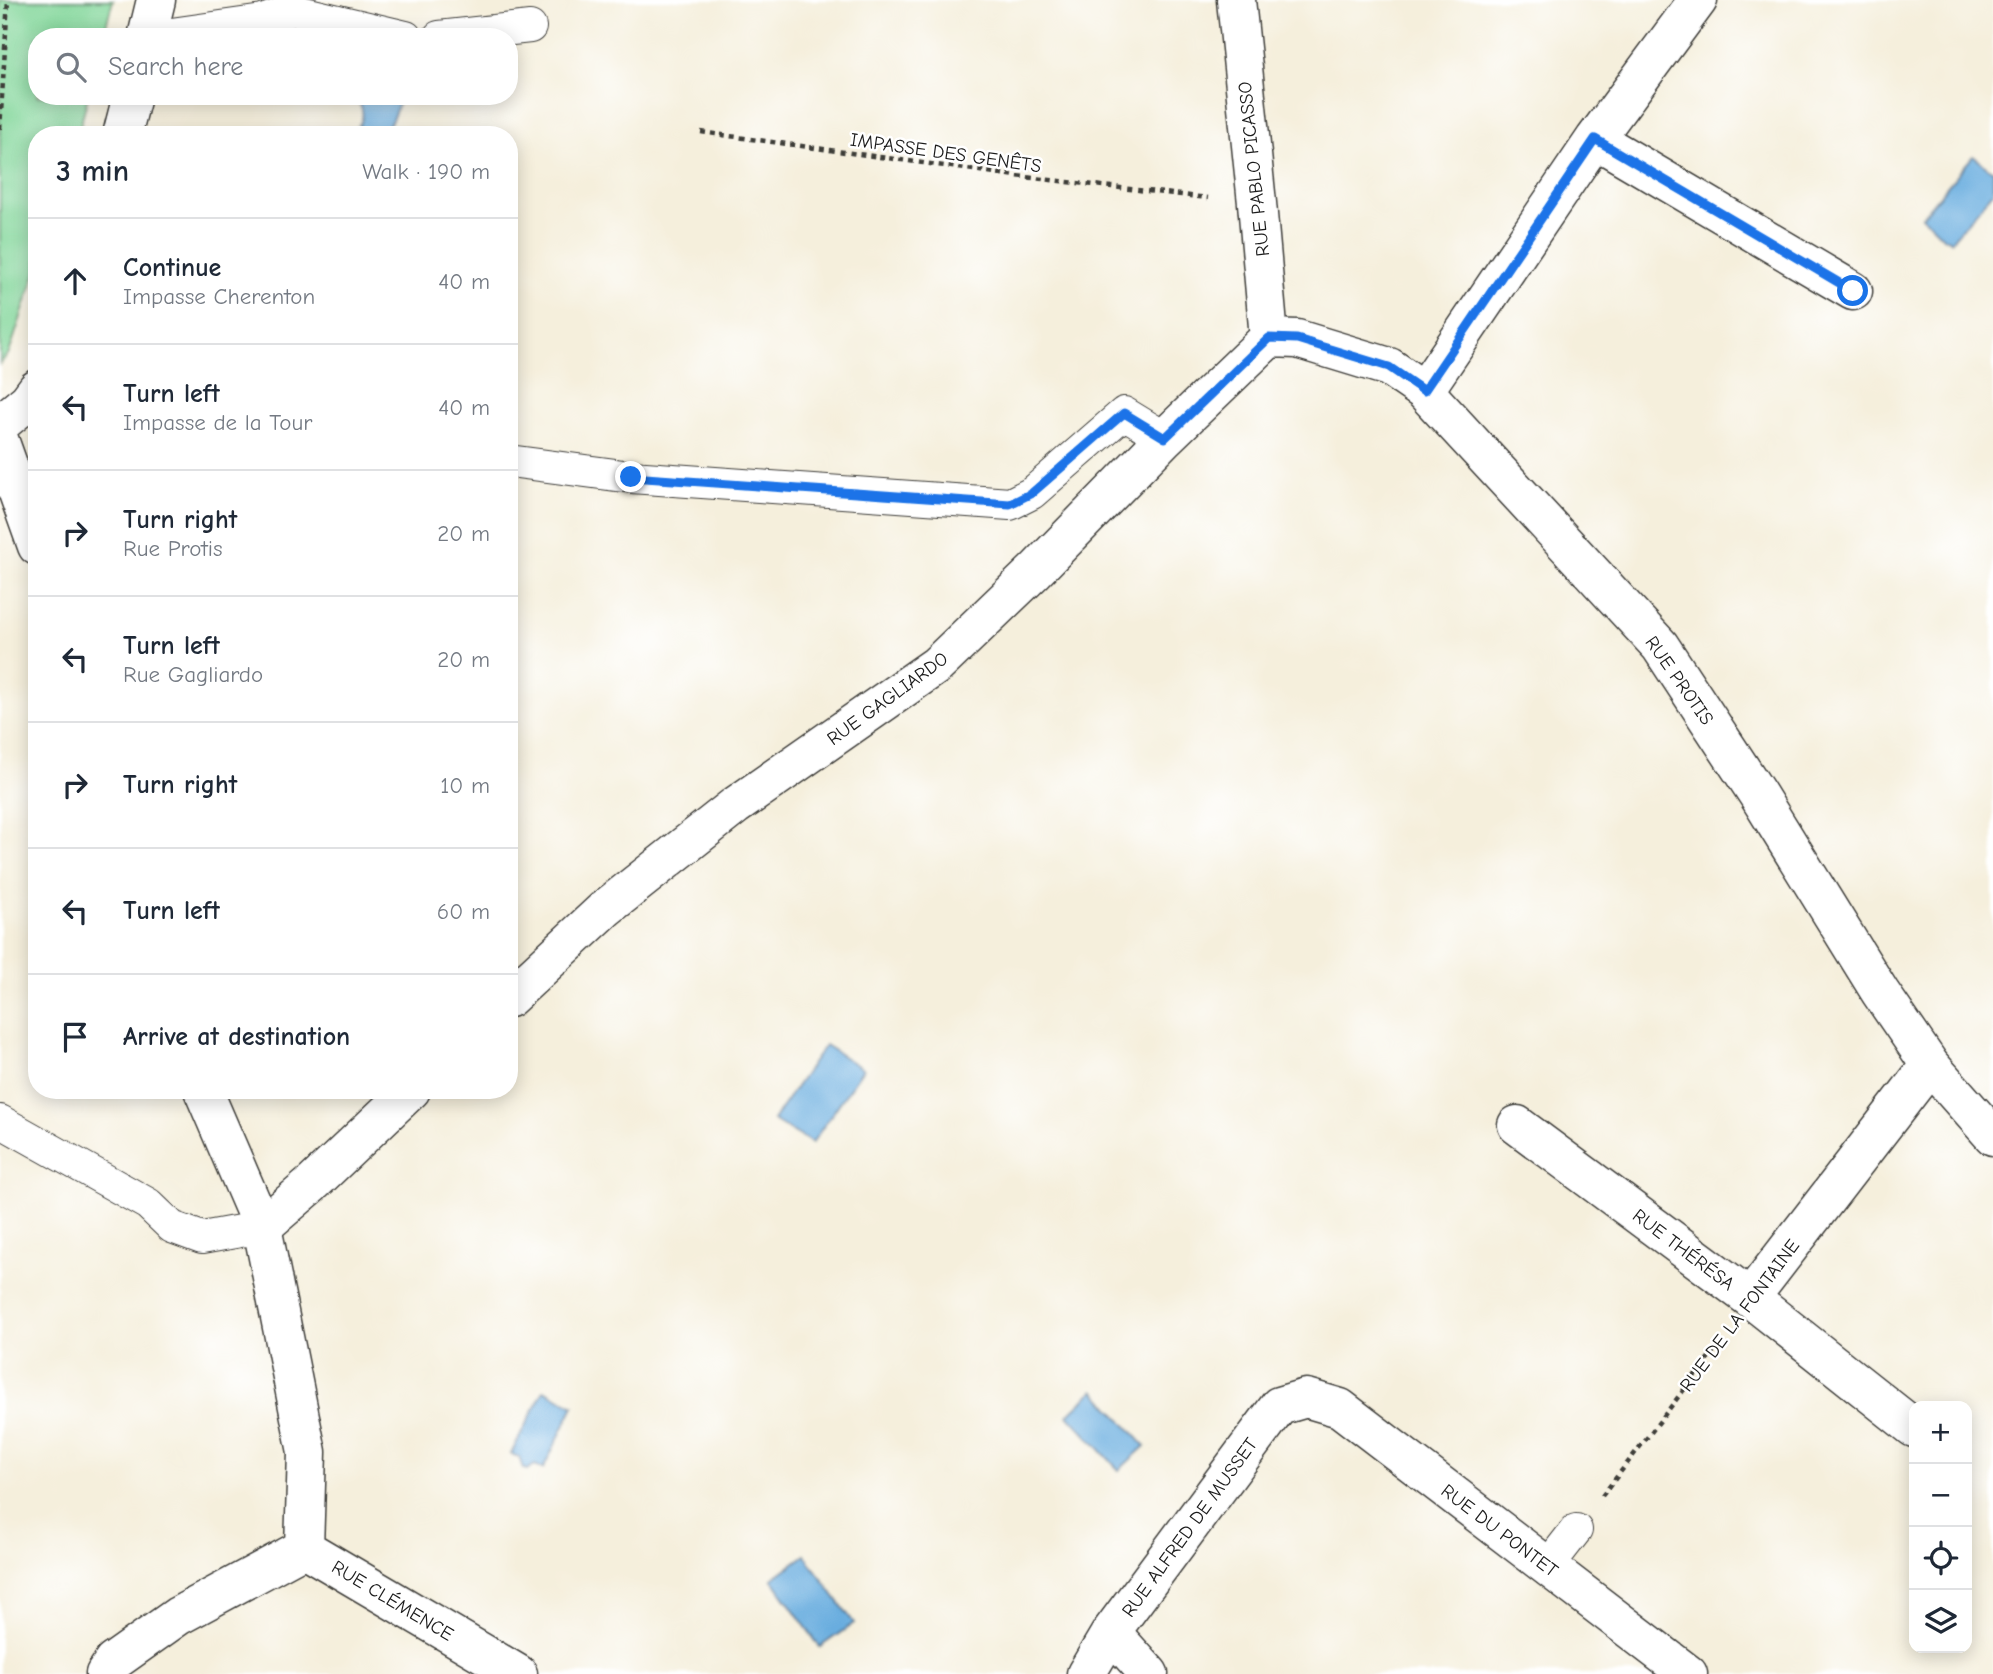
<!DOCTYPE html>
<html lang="en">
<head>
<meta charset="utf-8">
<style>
  body { margin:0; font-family:"Comic Neue",sans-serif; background:#f6f6f7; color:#1f2937 }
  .controls { position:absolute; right:21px; bottom:21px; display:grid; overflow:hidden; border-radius:14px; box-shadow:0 4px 18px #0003 }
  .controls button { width:63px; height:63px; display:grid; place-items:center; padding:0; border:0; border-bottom:2px solid #e0e1e3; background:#fff; color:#1f2937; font:35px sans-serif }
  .stop { position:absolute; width:21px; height:21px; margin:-16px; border:5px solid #1a73e8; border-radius:50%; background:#fff }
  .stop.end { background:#1a73e8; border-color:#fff; box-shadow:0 2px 7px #0008 }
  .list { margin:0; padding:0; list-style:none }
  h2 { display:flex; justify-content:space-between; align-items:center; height:91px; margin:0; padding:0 28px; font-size:30px }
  h2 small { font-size:23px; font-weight:400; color:#747a83 }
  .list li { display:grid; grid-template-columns:46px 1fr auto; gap:21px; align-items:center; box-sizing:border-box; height:126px; padding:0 28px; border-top:2px solid #e0e1e3 }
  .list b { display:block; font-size:26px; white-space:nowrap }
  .list p { margin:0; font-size:23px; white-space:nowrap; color:#747a83 }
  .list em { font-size:23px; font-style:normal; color:#747a83 }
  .icon { flex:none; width:38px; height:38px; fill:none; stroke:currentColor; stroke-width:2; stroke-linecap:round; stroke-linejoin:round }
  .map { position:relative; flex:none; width:1993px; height:1674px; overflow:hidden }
  .search { position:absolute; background:#fff; box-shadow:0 4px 18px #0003; left:28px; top:28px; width:490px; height:77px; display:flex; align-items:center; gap:18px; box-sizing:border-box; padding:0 24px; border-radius:28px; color:#747a83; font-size:26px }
  .panel { position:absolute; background:#fff; box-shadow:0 4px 18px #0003; left:28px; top:126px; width:490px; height:973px; border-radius:28px }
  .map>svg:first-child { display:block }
  .green { fill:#80d598; stroke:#4e785a; stroke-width:2 }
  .water { fill:#69addf; stroke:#42647e; stroke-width:2 }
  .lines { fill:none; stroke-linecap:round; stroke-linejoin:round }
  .service-casing { stroke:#3d3c39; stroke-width:34 }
  .minor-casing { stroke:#3d3c39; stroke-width:41 }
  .tertiary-casing { stroke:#3d3c39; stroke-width:41 }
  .path { stroke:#3d3c39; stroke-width:4.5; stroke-dasharray:5 5; stroke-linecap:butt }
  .service { stroke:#fff; stroke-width:32 }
  .minor { stroke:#fff; stroke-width:38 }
  .tertiary { stroke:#fff; stroke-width:38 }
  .route { stroke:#1a73e8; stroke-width:9 }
  .labels { text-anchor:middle; stroke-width:5; stroke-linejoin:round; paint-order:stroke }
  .street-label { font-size:19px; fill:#1c1c1c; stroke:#fff }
</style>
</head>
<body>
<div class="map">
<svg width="1993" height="1674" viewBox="0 0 1993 1674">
  <rect width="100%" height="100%" fill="#fff"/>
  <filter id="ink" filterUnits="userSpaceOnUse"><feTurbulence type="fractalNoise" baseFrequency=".0143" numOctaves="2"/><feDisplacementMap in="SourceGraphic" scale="14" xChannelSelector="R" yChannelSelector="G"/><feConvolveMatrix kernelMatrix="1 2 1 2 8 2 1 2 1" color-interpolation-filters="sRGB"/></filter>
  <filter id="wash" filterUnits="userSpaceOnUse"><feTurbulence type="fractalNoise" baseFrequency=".00686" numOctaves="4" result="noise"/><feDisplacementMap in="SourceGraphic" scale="28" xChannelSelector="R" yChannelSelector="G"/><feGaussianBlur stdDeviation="1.57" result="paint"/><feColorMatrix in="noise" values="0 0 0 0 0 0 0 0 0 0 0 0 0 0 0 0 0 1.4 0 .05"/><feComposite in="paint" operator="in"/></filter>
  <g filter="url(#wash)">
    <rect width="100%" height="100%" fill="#f5efdc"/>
    <path class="green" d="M 0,0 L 113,0 L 103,37 L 37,37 L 37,96 L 88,96 L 78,135 L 37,135 L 37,269 L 9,353 L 0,364 Z"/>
    <path class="water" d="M 358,96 L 402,96 C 393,112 389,151 358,126 C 365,118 364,106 355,100 Z
      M 1973,156 L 1993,171 L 1993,192 L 1951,241 L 1944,238 L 1922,216 Z
      M 825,1045 L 863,1069 L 812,1143 L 773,1120 Z
      M 544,1390 L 574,1406 L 543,1469 L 535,1465 L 527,1470 L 523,1469 L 519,1457 L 511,1454 Z
      M 1094,1390 L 1145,1446 L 1119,1470 L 1068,1415 Z
      M 805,1555 L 854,1623 L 820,1647 L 772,1579 Z"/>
  </g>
  <g filter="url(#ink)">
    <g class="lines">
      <g class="service-casing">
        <path id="service" d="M 150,37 L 263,21 L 292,10 L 406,37
          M 439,37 L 530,27
          M 509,461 L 631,477 L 1010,504 L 1032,493 L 1124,413 L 1165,438
          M 0,1121 L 148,1204 L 172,1227 L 202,1238 L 262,1227
          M 1548,1566 L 1576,1530"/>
      </g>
      <g class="minor-casing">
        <path id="minor" d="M 1236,0 L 1257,203 L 1269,338
          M 1595,139 L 1853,291
          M 1269,338 L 1297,339 L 1389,367 L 1424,391 L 1660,646 L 1758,795 L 1880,992 L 1930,1065 L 1993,1136
          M 1424,391 L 1595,139 L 1698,0
          M 0,442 L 37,546
          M 509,998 L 606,908 L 735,806 L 937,665 L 1035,571 L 1165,438 L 1269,338
          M 1517,1125 L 1750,1298 L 1914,1428
          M 262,1227 L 312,1184 L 411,1090
          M 1750,1298 L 1930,1065
          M 304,1548 L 518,1674
          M 1111,1632 L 1149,1674
          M 105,1674 L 113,1662 L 178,1616 L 304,1548 L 307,1452 L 262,1227 L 203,1090
          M 1086,1674 L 1111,1632 L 1279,1406 L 1306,1398 L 1340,1408 L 1688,1674"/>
      </g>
      <g class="tertiary-casing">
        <path id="tertiary" d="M 147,37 L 156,0
          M 122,135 L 132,96
          M 0,424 L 28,401 L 37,389"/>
      </g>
      <path class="path" d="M 0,129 L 8,0
        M 701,132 L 1016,176 L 1208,198
        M 1602,1496 L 1723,1339"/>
      <use href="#service" class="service"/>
      <use href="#minor" class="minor"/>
      <use href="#tertiary" class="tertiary"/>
    </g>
  </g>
  <g class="lines" filter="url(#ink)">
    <path class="route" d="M 631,477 L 1010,504 L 1032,493 L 1124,413 L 1165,438 L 1269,338 L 1297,339 L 1389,367 L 1424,391 L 1595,139 L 1853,291"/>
  </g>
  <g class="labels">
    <g class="street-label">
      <text transform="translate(946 152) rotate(8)" y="7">IMPASSE DES GENÊTS</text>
      <text transform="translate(1253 169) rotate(-96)" y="7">RUE PABLO PICASSO</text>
      <text transform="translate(1680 680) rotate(55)" y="7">RUE PROTIS</text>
      <text transform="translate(887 698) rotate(-36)" y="7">RUE GAGLIARDO</text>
      <text transform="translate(1684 1249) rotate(37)" y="7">RUE THÉRÉSA</text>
      <text transform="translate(1739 1315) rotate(-53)" y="7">RUE DE LA FONTAINE</text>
      <text transform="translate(1189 1527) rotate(-54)" y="7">RUE ALFRED DE MUSSET</text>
      <text transform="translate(1500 1530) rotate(37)" y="7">RUE DU PONTET</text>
      <text transform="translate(393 1600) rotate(31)" y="7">RUE CLÉMENCE</text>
    </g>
  </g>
</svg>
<div class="controls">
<button>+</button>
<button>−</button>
<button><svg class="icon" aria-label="locate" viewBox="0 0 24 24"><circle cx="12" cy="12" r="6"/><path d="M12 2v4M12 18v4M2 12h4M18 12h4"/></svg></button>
<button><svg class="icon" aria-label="layers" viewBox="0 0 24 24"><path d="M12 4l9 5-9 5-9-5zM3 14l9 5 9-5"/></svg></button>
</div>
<div class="stop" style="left:1853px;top:291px"></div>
<div class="stop end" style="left:631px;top:477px"></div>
<div class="search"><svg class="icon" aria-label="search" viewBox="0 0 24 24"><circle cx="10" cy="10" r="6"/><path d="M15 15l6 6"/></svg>Search here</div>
<section class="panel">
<h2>3 min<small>Walk · 190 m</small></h2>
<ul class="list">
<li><svg class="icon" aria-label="ahead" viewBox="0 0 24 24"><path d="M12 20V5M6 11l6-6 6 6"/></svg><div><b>Continue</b><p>Impasse Cherenton</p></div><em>40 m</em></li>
<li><svg class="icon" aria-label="left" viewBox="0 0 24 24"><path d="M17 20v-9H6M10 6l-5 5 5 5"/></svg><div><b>Turn left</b><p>Impasse de la Tour</p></div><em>40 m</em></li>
<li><svg class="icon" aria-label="right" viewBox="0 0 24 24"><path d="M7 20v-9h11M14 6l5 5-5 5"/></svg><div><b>Turn right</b><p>Rue Protis</p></div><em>20 m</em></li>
<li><svg class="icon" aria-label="left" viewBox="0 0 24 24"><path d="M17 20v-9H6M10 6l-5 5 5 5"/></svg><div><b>Turn left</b><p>Rue Gagliardo</p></div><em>20 m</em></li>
<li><svg class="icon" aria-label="right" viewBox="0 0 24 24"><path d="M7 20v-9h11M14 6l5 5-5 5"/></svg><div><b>Turn right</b></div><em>10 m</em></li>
<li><svg class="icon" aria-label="left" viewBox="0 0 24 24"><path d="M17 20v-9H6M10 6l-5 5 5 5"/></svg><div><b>Turn left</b></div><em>60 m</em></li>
<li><svg class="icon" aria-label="arrive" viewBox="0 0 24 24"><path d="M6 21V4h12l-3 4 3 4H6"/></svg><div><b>Arrive at destination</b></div></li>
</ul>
</section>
</div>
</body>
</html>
